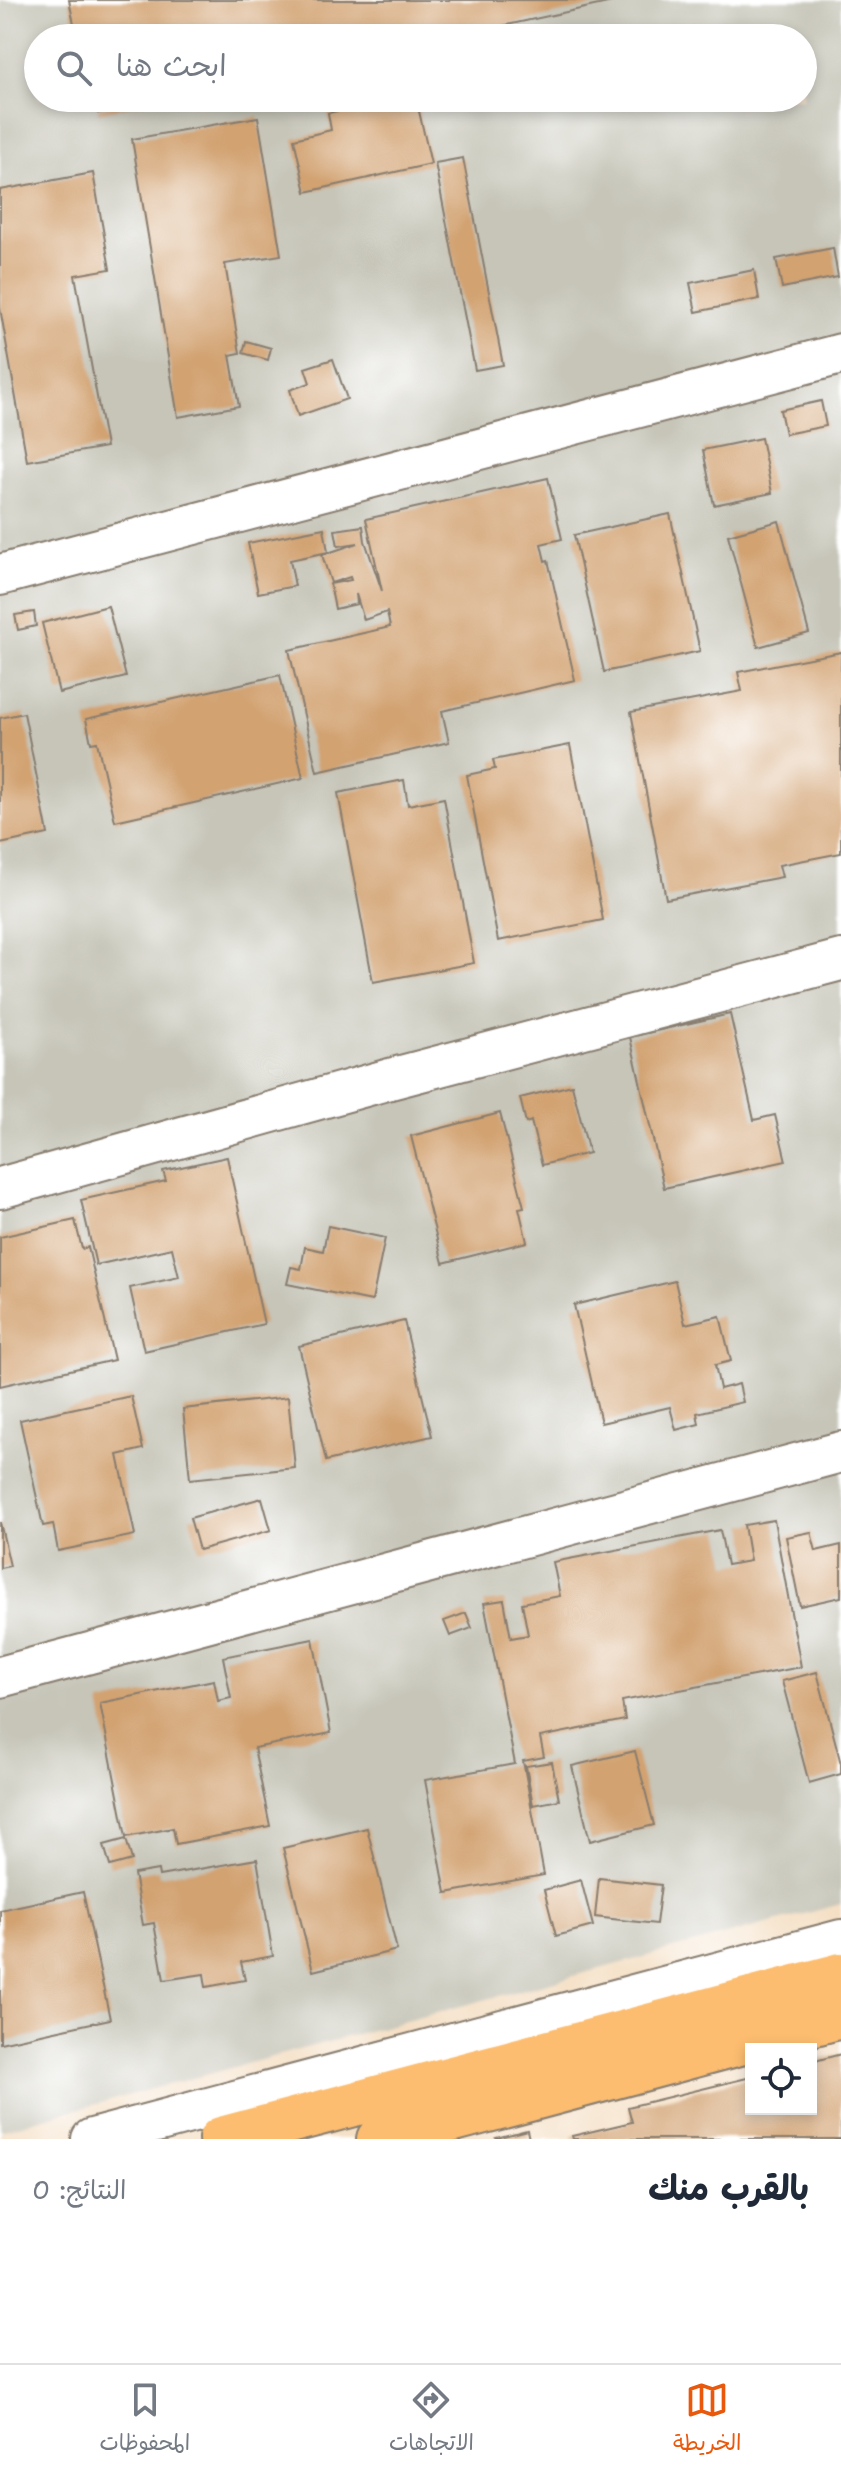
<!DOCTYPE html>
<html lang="ar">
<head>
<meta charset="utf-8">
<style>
  body { margin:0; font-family:"Shantell Sans","Playpen Sans Arabic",sans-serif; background:#f2f2f3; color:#1f2937; direction:rtl }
  .controls { position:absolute; right:24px; bottom:24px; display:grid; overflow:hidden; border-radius:0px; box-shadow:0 4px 12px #0003 }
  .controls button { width:72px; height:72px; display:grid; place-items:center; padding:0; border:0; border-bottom:2px solid #e0e1e3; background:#fff; color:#1f2937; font:40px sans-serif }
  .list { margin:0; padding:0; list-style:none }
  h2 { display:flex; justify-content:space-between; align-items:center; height:104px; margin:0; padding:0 32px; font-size:34px }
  h2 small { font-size:26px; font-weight:400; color:#747a83 }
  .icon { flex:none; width:44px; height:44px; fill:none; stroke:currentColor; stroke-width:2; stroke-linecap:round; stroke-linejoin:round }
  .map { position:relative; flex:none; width:841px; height:2139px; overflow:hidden; direction:ltr }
  .search { position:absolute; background:#fff; box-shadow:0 4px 12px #0003; left:24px; right:24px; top:24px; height:88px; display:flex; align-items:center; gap:20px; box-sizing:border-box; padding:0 28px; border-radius:44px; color:#747a83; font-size:30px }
  .sheet { height:224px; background:#fff }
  nav { display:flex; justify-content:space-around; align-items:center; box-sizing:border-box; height:112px; border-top:2px solid #e0e1e3; background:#fff; font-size:22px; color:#747a83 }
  nav a { display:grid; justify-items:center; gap:4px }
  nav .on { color:#ea580c }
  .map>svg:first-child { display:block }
  .industrial { fill:#c6c5b8; fill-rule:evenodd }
  .building { fill:#d2a271 }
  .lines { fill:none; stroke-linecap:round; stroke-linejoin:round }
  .minor-casing { stroke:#887d6f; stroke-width:44 }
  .major-casing { stroke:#887d6f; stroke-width:48 }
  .minor { stroke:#fff; stroke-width:40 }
  .major { stroke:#fcbd6f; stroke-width:44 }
</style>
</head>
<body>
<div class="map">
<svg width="841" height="2139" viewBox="0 0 841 2139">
  <rect width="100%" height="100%" fill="#fff"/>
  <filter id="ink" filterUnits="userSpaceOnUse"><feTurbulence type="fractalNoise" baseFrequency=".0125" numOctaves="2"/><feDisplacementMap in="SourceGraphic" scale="16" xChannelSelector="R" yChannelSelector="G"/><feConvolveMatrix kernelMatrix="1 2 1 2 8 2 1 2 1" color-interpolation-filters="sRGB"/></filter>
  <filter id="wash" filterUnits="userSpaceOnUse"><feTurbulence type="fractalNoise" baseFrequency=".006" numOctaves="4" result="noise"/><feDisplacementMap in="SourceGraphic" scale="32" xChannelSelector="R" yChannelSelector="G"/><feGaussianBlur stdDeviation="1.8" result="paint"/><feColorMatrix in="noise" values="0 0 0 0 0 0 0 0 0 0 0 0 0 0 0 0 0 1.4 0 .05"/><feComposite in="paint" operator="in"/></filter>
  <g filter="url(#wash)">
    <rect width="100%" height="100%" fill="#f4dec2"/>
    <path class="industrial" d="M 0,0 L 841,0 L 841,1904 L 0,2130 ZM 38,38 L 803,38 L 803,98 L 38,98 Z"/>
    <g id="blocks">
      <path class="building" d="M 69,0 L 617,0 L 617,1 L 447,38 L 77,38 Z
        M 114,98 L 163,98 L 163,99 L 98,113 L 98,108 L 128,102 Z
        M 342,98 L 416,98 L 431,164 L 306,192 L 294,139 L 331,130 L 328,113 L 345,109 Z
        M 258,117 L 281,255 L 225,264 L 240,353 L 230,355 L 239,406 L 178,417 L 132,139 Z
        M 463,158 L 503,365 L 475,370 L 435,163 Z
        M 93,173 L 110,269 L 75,275 L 106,447 L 27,461 L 0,308 L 0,190 Z
        M 833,248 L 838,277 L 782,288 L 776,259 Z
        M 754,270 L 759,299 L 696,312 L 690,283 Z
        M 246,341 L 271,348 L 268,360 L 243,353 Z
        M 333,359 L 347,399 L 298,416 L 290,390 L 310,383 L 305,368 Z
        M 821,401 L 826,426 L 785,434 L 780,410 Z
        M 761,438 L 772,493 L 714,505 L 703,450 Z
        M 548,478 L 562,539 L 541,544 L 545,561 L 548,560 L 575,680 L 442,711 L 449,742 L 317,772 L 289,650 L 390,627 L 387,612 L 364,620 L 356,594 L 357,604 L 335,609 L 330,584 L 351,580 L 350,577 L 331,583 L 322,555 L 358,543 L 338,546 L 335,530 L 363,526 L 365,541 L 382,591 L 366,519 Z
        M 670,514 L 700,651 L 604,672 L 574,535 Z
        M 779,521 L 809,633 L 758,647 L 728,535 Z
        M 324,528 L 328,552 L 290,560 L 295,586 L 258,593 L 248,543 Z
        M 108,606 L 126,677 L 59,693 L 42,623 Z
        M 34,612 L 36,626 L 18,630 L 15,615 Z
        M 841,652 L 841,853 L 779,865 L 782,877 L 666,899 L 631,712 L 742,691 L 738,672 Z
        M 280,675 L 303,778 L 115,821 L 97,742 L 91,743 L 86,719 Z
        M 24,713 L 48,834 L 0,844 L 0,718 Z
        M 570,745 L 603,920 L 498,941 L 467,775 L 495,769 L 493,760 Z
        M 404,780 L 408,805 L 444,798 L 474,963 L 373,982 L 338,793 Z
        M 730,1014 L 754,1120 L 775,1115 L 786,1161 L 664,1188 L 630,1037 Z
        M 572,1085 L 589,1153 L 542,1165 L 531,1121 L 526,1123 L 520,1098 Z
        M 500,1113 L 524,1207 L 519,1208 L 527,1242 L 443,1263 L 411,1136 Z
        M 227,1157 L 264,1324 L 144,1351 L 130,1288 L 179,1277 L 172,1248 L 96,1265 L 81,1200 L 166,1181 L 163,1171 Z
        M 75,1220 L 82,1249 L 88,1247 L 114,1360 L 0,1386 L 0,1237 Z
        M 328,1226 L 385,1238 L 372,1301 L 287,1284 L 291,1267 L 301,1269 L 305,1247 L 323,1251 Z
        M 675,1281 L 685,1324 L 720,1316 L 731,1361 L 715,1365 L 720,1389 L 739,1384 L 743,1402 L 697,1413 L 699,1424 L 676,1430 L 670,1407 L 601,1423 L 574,1305 Z
        M 404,1321 L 432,1436 L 326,1461 L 299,1346 Z
        M 131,1396 L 143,1449 L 118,1455 L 135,1535 L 58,1551 L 53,1524 L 43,1526 L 20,1420 Z
        M 288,1397 L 295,1468 L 190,1479 L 183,1409 Z
        M 262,1498 L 271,1530 L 199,1550 L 190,1518 Z
        M 774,1520 L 801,1667 L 622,1701 L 625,1720 L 540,1737 L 544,1757 L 523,1761 L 544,1875 L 446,1893 L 425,1780 L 515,1764 L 484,1603 L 504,1600 L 511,1638 L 528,1635 L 522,1603 L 560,1596 L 553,1562 L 720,1530 L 727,1565 L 750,1561 L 744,1525 Z
        M 0,1522 L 10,1566 L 0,1568 Z
        M 811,1532 L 816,1551 L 841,1545 L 841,1597 L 800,1606 L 786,1537 Z
        M 466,1613 L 472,1628 L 450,1636 L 444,1621 Z
        M 313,1639 L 331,1733 L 254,1748 L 270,1826 L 176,1844 L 173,1828 L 126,1837 L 100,1703 L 214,1680 L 218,1701 L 231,1698 L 223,1657 Z
        M 817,1672 L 841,1764 L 841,1774 L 809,1783 L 782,1681 Z
        M 635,1751 L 654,1825 L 590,1841 L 572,1766 Z
        M 552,1762 L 559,1800 L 533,1805 L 526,1766 Z
        M 367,1828 L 397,1950 L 313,1971 L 283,1848 Z
        M 126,1839 L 132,1860 L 110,1866 L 104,1845 Z
        M 257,1859 L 273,1956 L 241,1962 L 245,1980 L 206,1987 L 204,1974 L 164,1980 L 154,1923 L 143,1925 L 134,1874 L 158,1870 L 159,1876 Z
        M 599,1878 L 661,1885 L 656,1924 L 595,1917 Z
        M 581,1880 L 593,1926 L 556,1936 L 544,1890 Z
        M 83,1892 L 110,2019 L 0,2043 L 0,1910 Z
        M 841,2054 L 841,2139 L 573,2139 L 572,2136 L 632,2122 L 628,2107 L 751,2077 L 751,2109 L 811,2109 L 811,2062 Z
        M 527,2130 L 529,2139 L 497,2139 L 496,2138 Z"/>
    </g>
  </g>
  <g filter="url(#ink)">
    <use href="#blocks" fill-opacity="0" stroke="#887d6f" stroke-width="2"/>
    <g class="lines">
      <g class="minor-casing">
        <path id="minor" d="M 0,575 L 841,354
          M 0,1188 L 390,1079 L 841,960
          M 0,1677 L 841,1452
          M 92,2139 L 841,1940"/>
      </g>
      <g class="major-casing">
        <path id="major" d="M 221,2139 L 841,1975
          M 379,2139 L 841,2016"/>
      </g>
      <use href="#minor" class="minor"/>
      <use href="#major" class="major"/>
    </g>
  </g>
</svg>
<div class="controls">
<button><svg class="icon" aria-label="locate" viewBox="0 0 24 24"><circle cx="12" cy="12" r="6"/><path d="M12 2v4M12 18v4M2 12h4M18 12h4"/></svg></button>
</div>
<div class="search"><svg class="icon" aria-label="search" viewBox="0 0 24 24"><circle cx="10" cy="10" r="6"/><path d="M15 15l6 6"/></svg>ابحث هنا</div>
</div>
<section class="sheet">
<h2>بالقرب منك<small>النتائج: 0</small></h2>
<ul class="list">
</ul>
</section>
<nav>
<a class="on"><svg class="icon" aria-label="map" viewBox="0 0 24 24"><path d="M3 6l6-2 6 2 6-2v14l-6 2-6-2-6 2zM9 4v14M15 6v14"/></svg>الخريطة</a>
<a><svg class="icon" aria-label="directions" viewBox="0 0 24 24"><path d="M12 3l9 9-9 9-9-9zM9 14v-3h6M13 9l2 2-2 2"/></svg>الاتجاهات</a>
<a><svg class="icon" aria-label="saved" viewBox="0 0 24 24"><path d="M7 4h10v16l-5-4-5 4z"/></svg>المحفوظات</a>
</nav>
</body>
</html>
